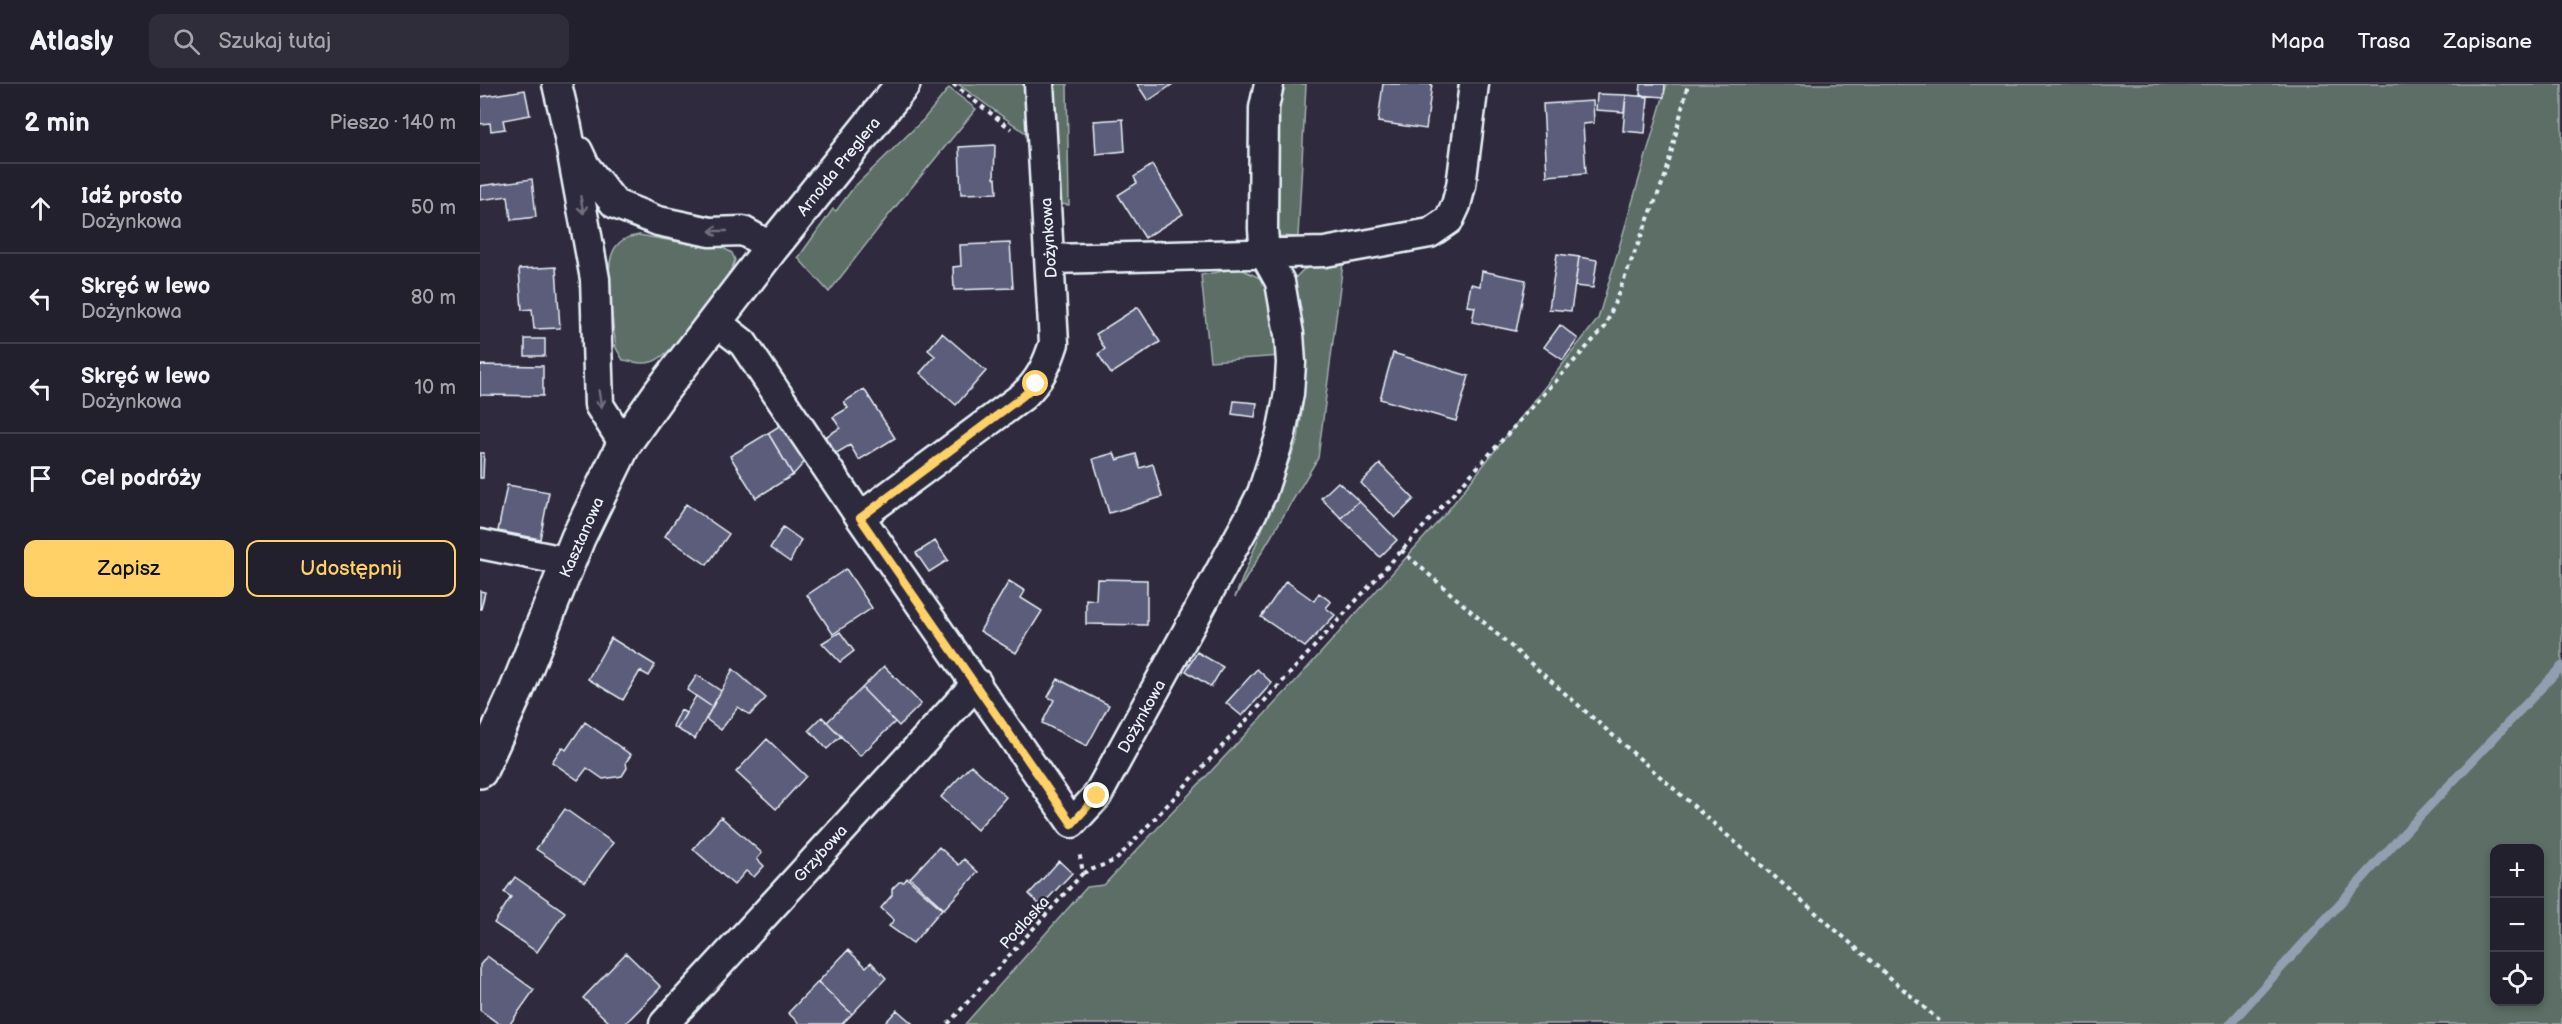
<!DOCTYPE html>
<html lang="pl">
<head>
<meta charset="utf-8">
<style>
  body { margin:0; font-family:"Balsamiq Sans",sans-serif; background:#2f2d3a; color:#f1f3f6 }
  .controls { position:absolute; right:18px; bottom:18px; display:grid; overflow:hidden; border-radius:12px; box-shadow:0 3px 9px #0003 }
  .controls button { width:54px; height:54px; display:grid; place-items:center; padding:0; border:0; border-bottom:2px solid #403e4a; background:#23202e; color:#f1f3f6; font:30px sans-serif }
  .stop { position:absolute; width:18px; height:18px; margin:-14px; border:4px solid #ffd166; border-radius:50%; background:#fff }
  .stop.end { background:#ffd166; border-color:#fff; box-shadow:0 2px 6px #0008 }
  .list { margin:0; padding:0; list-style:none }
  h2 { display:flex; justify-content:space-between; align-items:center; height:78px; margin:0; padding:0 24px; font-size:26px }
  h2 small { font-size:20px; font-weight:400; color:#a3a3aa }
  .list li { display:grid; grid-template-columns:39px 1fr auto; gap:18px; align-items:center; box-sizing:border-box; height:90px; padding:0 24px; border-top:2px solid #403e4a }
  .list b { display:block; font-size:22px; white-space:nowrap }
  .list p { margin:0; font-size:20px; white-space:nowrap; color:#a3a3aa }
  .list em { font-size:20px; font-style:normal; color:#a3a3aa }
  .actions { display:flex; gap:12px; padding:18px 24px }
  .actions a { flex:1; padding:14px 0; border:2px solid #ffd166; border-radius:12px; text-align:center; font-size:21px; color:#ffd166 }
  .actions .main { background:#ffd166; color:#111 }
  .icon { flex:none; width:33px; height:33px; fill:none; stroke:currentColor; stroke-width:2; stroke-linecap:round; stroke-linejoin:round }
  .map { position:relative; flex:none; width:2082px; height:940px; overflow:hidden }
  header { display:flex; align-items:center; gap:36px; box-sizing:border-box; height:84px; padding:0 30px; background:#23202e; border-bottom:2px solid #403e4a }
  header strong { font-size:28px }
  nav { display:flex; gap:33px; margin-inline-start:auto; font-size:21px }
  .search { width:420px; height:54px; background:#2f2d3a; display:flex; align-items:center; gap:15px; box-sizing:border-box; padding:0 21px; border-radius:12px; color:#a3a3aa; font-size:22px }
  main { display:flex }
  aside { flex:1; background:#23202e }
  .map>svg:first-child { display:block }
  .green { fill:#5c6e66; stroke:#a2b0af; stroke-width:1.5; fill-rule:evenodd }
  .lines { fill:none; stroke-linecap:round; stroke-linejoin:round }
  .stream { stroke:#929fb1; stroke-width:9 }
  .building { fill:#5b5d7a; stroke:#e8f1f8; stroke-width:1.5 }
  .minor-casing { stroke:#e8f1f8; stroke-width:33 }
  .tertiary-casing { stroke:#e8f1f8; stroke-width:38 }
  .path { stroke:#e8f1f8; stroke-width:4; stroke-dasharray:4.5 4.5; stroke-linecap:butt }
  .minor { stroke:#2f2a3d; stroke-width:28 }
  .tertiary { stroke:#2f2a3d; stroke-width:33 }
  .oneway { stroke:#70707e }
  .route { stroke:#ffd166; stroke-width:8 }
  .labels { text-anchor:middle; stroke-width:4.5; stroke-linejoin:round; paint-order:stroke }
  .street-label { font-size:16px; fill:#e8f1f8; stroke:#2f2a3d }
</style>
</head>
<body>
<header>
<strong>Atlasly</strong>
<div class="search"><svg class="icon" aria-label="search" viewBox="0 0 24 24"><circle cx="10" cy="10" r="6"/><path d="M15 15l6 6"/></svg>Szukaj tutaj</div>
<nav><a>Mapa</a><a>Trasa</a><a>Zapisane</a></nav>
</header>
<main>
<aside>
<h2>2 min<small>Pieszo · 140 m</small></h2>
<ul class="list">
<li><svg class="icon" aria-label="ahead" viewBox="0 0 24 24"><path d="M12 20V5M6 11l6-6 6 6"/></svg><div><b>Idź prosto</b><p>Dożynkowa</p></div><em>50 m</em></li>
<li><svg class="icon" aria-label="left" viewBox="0 0 24 24"><path d="M17 20v-9H6M10 6l-5 5 5 5"/></svg><div><b>Skręć w lewo</b><p>Dożynkowa</p></div><em>80 m</em></li>
<li><svg class="icon" aria-label="left" viewBox="0 0 24 24"><path d="M17 20v-9H6M10 6l-5 5 5 5"/></svg><div><b>Skręć w lewo</b><p>Dożynkowa</p></div><em>10 m</em></li>
<li><svg class="icon" aria-label="arrive" viewBox="0 0 24 24"><path d="M6 21V4h12l-3 4 3 4H6"/></svg><div><b>Cel podróży</b></div></li>
</ul>
<div class="actions"><a class="main">Zapisz</a><a>Udostępnij</a></div>
</aside>
<div class="map">
<svg width="2082" height="940" viewBox="0 0 2082 940">
  <rect width="100%" height="100%" fill="#2f2a3d"/>
  <filter id="ink" filterUnits="userSpaceOnUse"><feTurbulence type="fractalNoise" baseFrequency=".0167" numOctaves="2"/><feDisplacementMap in="SourceGraphic" scale="12" xChannelSelector="R" yChannelSelector="G"/><feConvolveMatrix kernelMatrix="1 2 1 2 8 2 1 2 1" color-interpolation-filters="sRGB"/></filter>
  <g filter="url(#ink)">
    <path class="green" d="M 478,0 L 547,0 L 551,53 Z
      M 573,0 L 587,0 L 589,121 L 580,120 Z
      M 801,0 L 826,0 L 818,153 L 798,152 C 787,103 794,49 801,0 Z
      M 1187,0 L 2082,0 L 2082,940 L 485,940 L 607,803 L 624,801 L 812,601 L 966,429 L 1118,235 ZM 2014,764 L 2060,764 L 2060,918 L 2014,918 Z
      M 469,4 L 496,25 L 408,132 L 349,208 L 318,174 L 353,125 L 356,127 L 374,103 L 443,36 Z
      M 159,151 L 226,163 L 242,163 L 252,169 L 255,176 L 251,187 C 235,208 195,272 171,278 C 162,281 152,277 143,276 L 136,264 C 134,241 122,183 135,164 C 141,155 148,153 159,151 Z
      M 840,179 L 863,179 L 838,374 L 755,513 L 818,355 L 824,312 L 823,269 L 815,194 L 823,186 Z
      M 759,184 L 782,195 L 794,214 L 802,272 L 730,277 L 721,191 Z"/>
    <g class="lines">
      <path class="stream" d="M 1750,940 L 1924,749 L 2082,582"/>
    </g>
    <path class="building" d="M 657,0 L 693,0 L 668,17 Z
      M 903,0 L 952,0 L 946,45 L 898,38 Z
      M 1161,0 L 1185,0 L 1184,13 L 1160,11 Z
      M 45,6 L 50,31 L 23,36 L 25,45 L 11,47 L 10,39 L 0,40 L 0,13 Z
      M 1117,10 L 1146,11 L 1144,28 L 1116,26 Z
      M 1146,11 L 1168,13 L 1165,49 L 1143,47 Z
      M 1113,17 L 1114,39 L 1103,40 L 1106,89 L 1067,92 L 1063,20 Z
      M 643,35 L 645,67 L 616,70 L 614,37 Z
      M 515,61 L 514,94 L 516,94 L 517,109 L 481,110 L 479,63 Z
      M 672,81 L 703,130 L 665,154 L 638,111 L 657,99 L 654,93 Z
      M 52,95 L 56,133 L 31,136 L 28,112 L 0,116 L 0,102 Z
      M 530,159 L 533,204 L 474,206 L 473,183 L 481,182 L 480,161 Z
      M 1077,170 L 1099,173 L 1091,227 L 1069,225 Z
      M 1099,173 L 1117,176 L 1113,204 L 1095,202 Z
      M 76,183 L 80,244 L 54,245 L 52,225 L 42,226 L 39,185 Z
      M 1002,187 L 1046,196 L 1036,247 L 992,238 L 995,223 L 987,222 L 991,200 L 1000,202 Z
      M 658,223 L 680,258 L 631,290 L 618,270 L 625,265 L 616,250 Z
      M 1080,241 L 1098,255 L 1083,276 L 1064,263 Z
      M 462,249 L 506,287 L 476,321 L 440,289 L 455,272 L 448,266 Z
      M 45,255 L 65,255 L 65,272 L 45,272 Z
      M 913,269 L 989,292 L 976,337 L 900,315 Z
      M 0,281 L 63,282 L 63,312 L 0,311 Z
      M 384,305 L 415,354 L 379,376 L 370,361 L 355,370 L 345,353 L 360,344 L 353,333 L 368,324 L 364,318 Z
      M 754,317 L 777,319 L 775,333 L 752,330 Z
      M 304,339 L 327,375 L 313,391 L 288,349 Z
      M 288,349 L 313,391 L 276,414 L 250,372 Z
      M 0,369 L 4,369 L 3,394 L 0,394 Z
      M 634,369 L 637,376 L 656,370 L 660,384 L 673,380 L 682,413 L 629,429 L 613,375 Z
      M 900,380 L 934,415 L 915,434 L 881,399 Z
      M 858,398 L 879,417 L 861,434 L 841,414 Z
      M 27,401 L 69,408 L 60,455 L 18,447 Z
      M 879,417 L 917,456 L 900,473 L 861,434 Z
      M 206,420 L 249,450 L 227,481 L 185,452 Z
      M 303,443 L 321,456 L 310,478 L 290,464 Z
      M 455,457 L 468,476 L 449,488 L 436,469 Z
      M 366,485 L 392,524 L 353,550 L 327,511 Z
      M 617,495 L 667,496 L 667,541 L 606,540 L 606,515 L 616,516 Z
      M 529,497 L 545,507 L 541,514 L 562,527 L 536,569 L 500,547 Z
      M 806,497 L 834,517 L 839,509 L 851,518 L 846,524 L 855,531 L 825,563 L 781,533 Z
      M 0,507 L 5,508 L 1,525 L 0,525 Z
      M 360,548 L 374,567 L 360,578 L 342,559 Z
      M 131,554 L 175,581 L 169,592 L 160,587 L 143,616 L 108,595 Z
      M 717,568 L 743,583 L 731,603 L 706,587 Z
      M 404,582 L 441,620 L 419,642 L 382,604 Z
      M 253,585 L 286,614 L 270,631 L 258,623 L 241,646 L 226,635 Z
      M 777,585 L 792,599 L 762,632 L 746,619 Z
      M 217,591 L 241,607 L 232,623 L 207,606 Z
      M 578,595 L 629,621 L 607,662 L 562,639 L 574,616 L 568,613 Z
      M 382,604 L 415,638 L 380,672 L 347,638 Z
      M 216,612 L 232,623 L 215,655 L 197,645 Z
      M 201,626 L 206,629 L 197,645 L 193,642 Z
      M 342,633 L 361,652 L 347,665 L 329,646 Z
      M 105,638 L 151,671 L 146,678 L 147,684 L 142,692 L 123,695 L 107,684 L 98,696 L 72,678 L 82,663 L 86,666 Z
      M 287,655 L 326,692 L 296,725 L 256,688 Z
      M 491,681 L 526,713 L 497,746 L 461,713 Z
      M 85,725 L 133,759 L 105,798 L 56,765 Z
      M 241,733 L 282,769 L 277,775 L 284,782 L 274,793 L 266,787 L 254,801 L 213,765 Z
      M 459,763 L 479,781 L 484,775 L 498,788 L 464,825 L 430,794 Z
      M 579,777 L 592,789 L 561,822 L 549,810 Z
      M 35,793 L 85,828 L 57,868 L 14,839 L 31,813 L 24,808 Z
      M 427,794 L 462,825 L 433,859 L 409,842 L 414,836 L 401,824 L 412,811 L 412,805 L 419,798 L 424,798 Z
      M 368,866 L 386,883 L 391,878 L 406,894 L 372,930 L 338,898 Z
      M 146,869 L 181,903 L 145,940 L 131,940 L 103,914 Z
      M 7,872 L 54,906 L 30,940 L 19,940 L 0,926 L 0,881 Z
      M 338,898 L 372,930 L 362,940 L 320,940 L 308,929 Z
      M 417,926 L 433,940 L 404,940 Z"/>
    <g class="lines">
      <g class="minor-casing">
        <path id="minor" d="M 77,0 L 87,43 L 115,195 L 119,321 L 144,360
          M 98,67 L 105,82 L 135,120 L 178,137 L 230,148 L 263,147 L 292,163
          M 571,175 L 845,168 L 950,149 L 969,136 L 976,121 L 981,102 L 994,0
          M 236,238 L 263,259 L 380,433 L 592,739 L 617,712 L 772,429 L 782,409 L 801,350 L 809,309 L 811,279 L 809,250 L 800,198 L 785,171 L 783,145 L 784,24 L 789,0
          M 380,433 L 543,312 C 560,296 567,281 574,259 L 559,0
          M 0,460 L 89,478
          M 184,940 L 497,599"/>
      </g>
      <g class="tertiary-casing">
        <path id="tertiary" d="M 0,687 L 36,608 L 98,454 L 144,360 L 180,309 L 292,163 L 423,0"/>
      </g>
      <path class="path" d="M 473,0 L 531,45
        M 921,466 L 1463,940
        M 603,789 L 636,776 L 803,597 L 1125,243 L 1186,90 L 1208,0
        M 468,940 L 603,789 L 599,767"/>
      <use href="#minor" class="minor"/>
      <use href="#tertiary" class="tertiary"/>
    </g>
    <defs><path id="oneway-shaft" d="M-6 0H5M1.5-3L5.5 0L1.5 3" fill="none" stroke-width="1.6" stroke-linecap="round" stroke-linejoin="round" transform="scale(1.5)"/></defs>
    <g class="oneway">
      <use href="#oneway-shaft" transform="translate(102 121) rotate(80)"/>
      <use href="#oneway-shaft" transform="translate(238 147) rotate(-180)"/>
      <use href="#oneway-shaft" transform="translate(120 315) rotate(81)"/>
    </g>
  </g>
  <g class="lines" filter="url(#ink)">
    <path class="route" d="M 556,300 L 543,312 L 380,434 L 592,740 L 617,712"/>
  </g>
  <g class="labels">
    <g class="street-label">
      <text transform="translate(358 82) rotate(-51)" y="6">Arnolda Preglera</text>
      <text transform="translate(568 154) rotate(-94)" y="6">Dożynkowa</text>
      <text transform="translate(101 453) rotate(-66)" y="6">Kasztanowa</text>
      <text transform="translate(661 632) rotate(-61)" y="6">Dożynkowa</text>
      <text transform="translate(340 769) rotate(-48)" y="6">Grzybowa</text>
      <text transform="translate(544 838) rotate(-48)" y="6">Podlaska</text>
    </g>
  </g>
</svg>
<div class="controls">
<button>+</button>
<button>−</button>
<button><svg class="icon" aria-label="locate" viewBox="0 0 24 24"><circle cx="12" cy="12" r="6"/><path d="M12 2v4M12 18v4M2 12h4M18 12h4"/></svg></button>
</div>
<div class="stop" style="left:556px;top:300px"></div>
<div class="stop end" style="left:617px;top:712px"></div>
</div>
</main>
</body>
</html>
